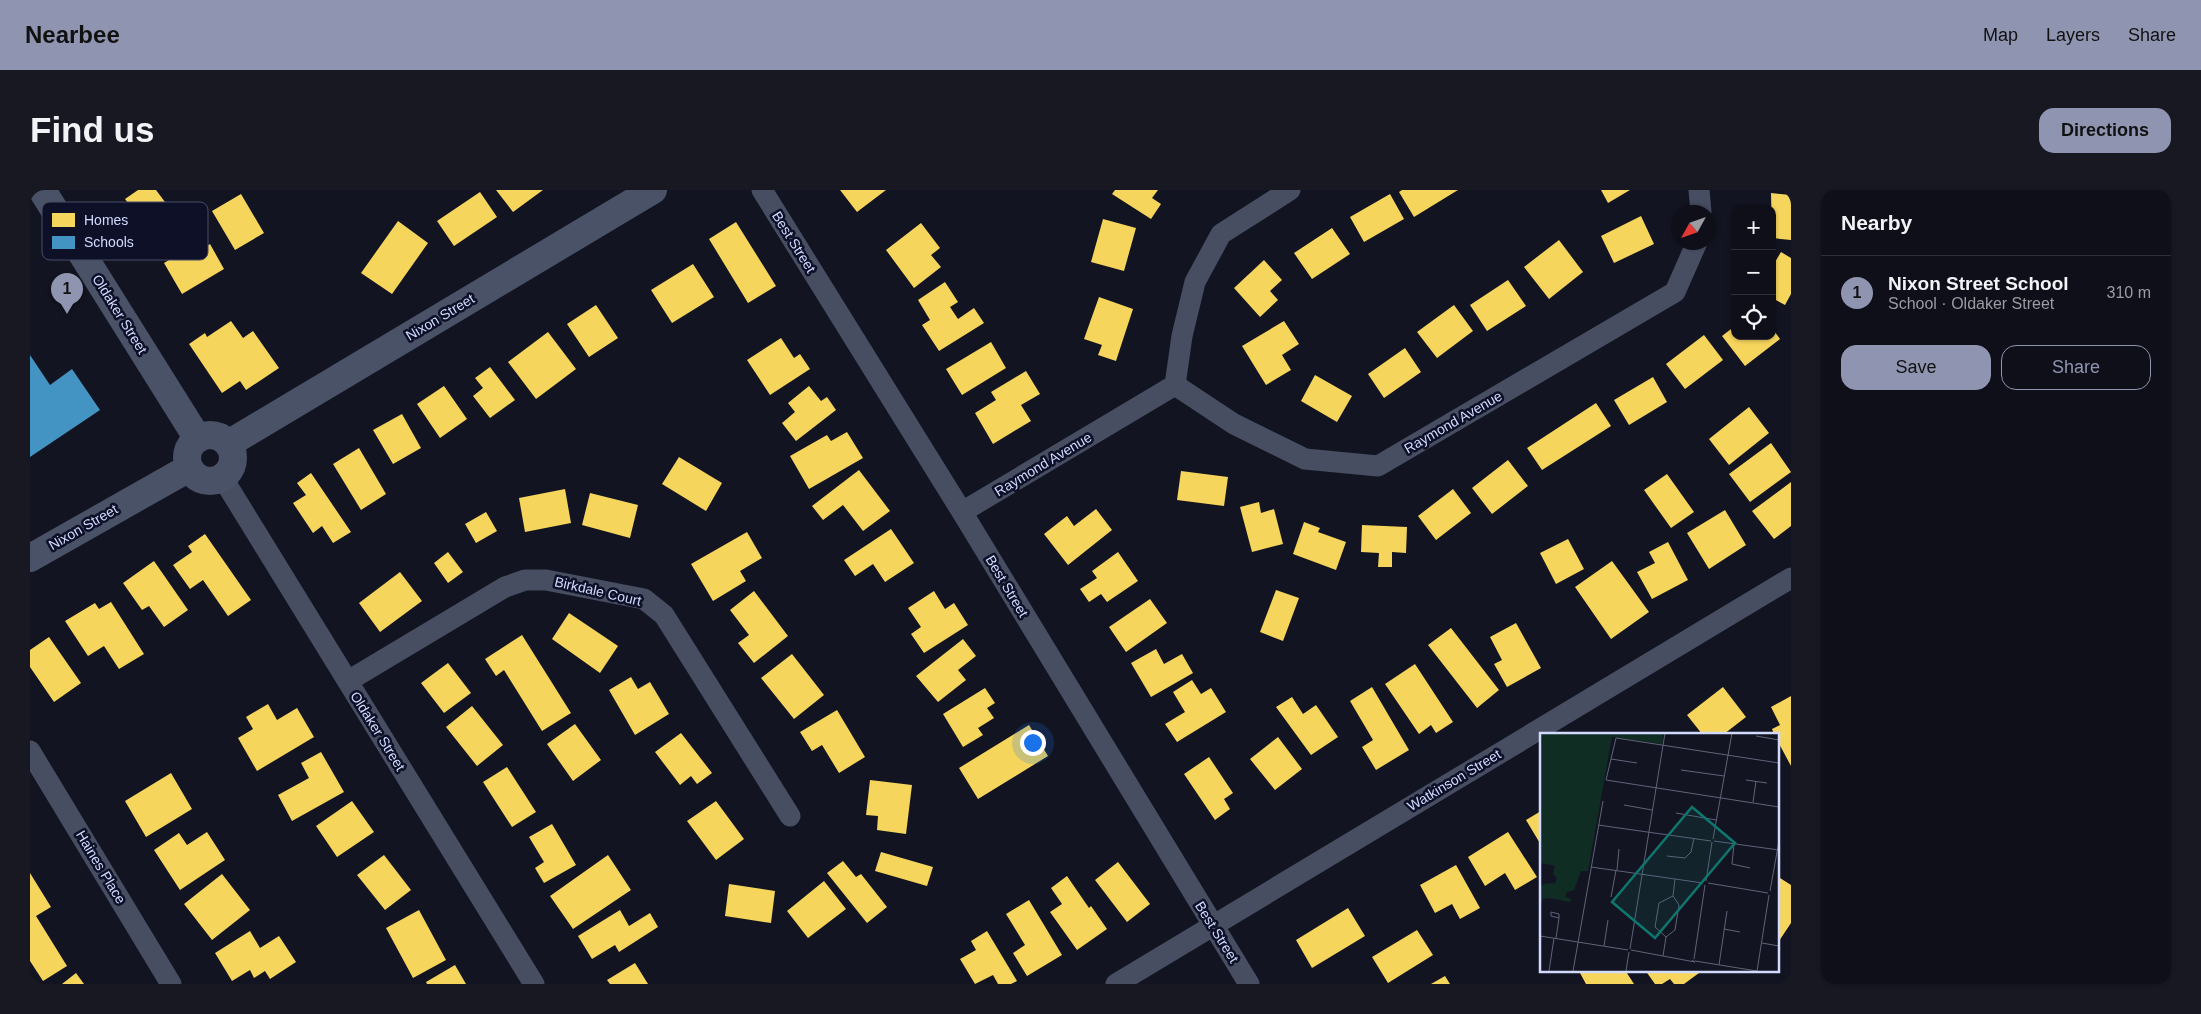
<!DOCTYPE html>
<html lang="en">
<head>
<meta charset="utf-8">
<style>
  body { margin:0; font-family:Arial,sans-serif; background:#171822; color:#f1f3f6 }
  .controls { position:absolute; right:15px; top:15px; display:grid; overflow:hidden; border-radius:10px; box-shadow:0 1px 4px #0004 }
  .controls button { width:45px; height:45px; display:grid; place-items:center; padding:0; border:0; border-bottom:1px solid #2e2f38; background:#0e0f19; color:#f1f3f6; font:25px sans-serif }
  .compass { position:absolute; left:1641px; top:15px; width:45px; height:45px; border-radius:50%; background:#0e0f19; box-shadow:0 1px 4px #0004; rotate:230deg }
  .you { position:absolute; left:1002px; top:552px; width:18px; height:18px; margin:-12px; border:4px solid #fff; border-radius:50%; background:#1a73e8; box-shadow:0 0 0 8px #1a73e833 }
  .badge { display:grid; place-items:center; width:32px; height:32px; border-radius:50%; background:#8f95b1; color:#111; font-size:16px; font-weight:700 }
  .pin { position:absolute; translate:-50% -41px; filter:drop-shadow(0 1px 2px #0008) }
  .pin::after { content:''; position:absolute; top:26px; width:18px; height:15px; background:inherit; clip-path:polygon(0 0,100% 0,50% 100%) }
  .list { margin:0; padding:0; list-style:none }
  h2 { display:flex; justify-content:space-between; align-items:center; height:65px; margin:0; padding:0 20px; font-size:21px }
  h2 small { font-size:16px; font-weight:400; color:#9b9ca2 }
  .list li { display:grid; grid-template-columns:32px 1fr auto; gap:15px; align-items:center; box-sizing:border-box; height:75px; padding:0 20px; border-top:1px solid #2e2f38 }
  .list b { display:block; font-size:19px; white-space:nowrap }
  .list p { margin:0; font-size:16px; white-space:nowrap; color:#9b9ca2 }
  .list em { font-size:16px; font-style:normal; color:#9b9ca2 }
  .actions { display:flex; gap:10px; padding:15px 20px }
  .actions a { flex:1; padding:11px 0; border:1px solid #8f95b1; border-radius:15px; text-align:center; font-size:18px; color:#8f95b1 }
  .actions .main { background:#8f95b1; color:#111 }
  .icon { flex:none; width:28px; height:28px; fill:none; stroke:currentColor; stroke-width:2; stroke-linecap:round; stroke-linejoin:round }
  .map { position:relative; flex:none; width:1761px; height:794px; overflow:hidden; border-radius:15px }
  header { display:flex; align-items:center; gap:30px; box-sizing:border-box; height:70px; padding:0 25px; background:#8f95b1; color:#111 }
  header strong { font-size:24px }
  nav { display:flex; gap:28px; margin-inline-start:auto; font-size:18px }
  .intro { display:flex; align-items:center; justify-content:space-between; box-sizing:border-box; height:120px; padding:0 30px }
  h1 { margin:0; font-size:35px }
  .button { padding:12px 22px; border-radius:15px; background:#8f95b1; color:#111; font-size:18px; font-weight:700 }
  main { display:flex; gap:30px; padding:0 30px }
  aside { flex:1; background:#0e0f19; border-radius:15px; box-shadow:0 1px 4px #0004 }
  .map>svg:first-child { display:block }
  .homes { fill:#f6d55c }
  .schools { fill:#4393c3 }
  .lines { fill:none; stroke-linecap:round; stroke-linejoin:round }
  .street { stroke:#474e62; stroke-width:21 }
  .secondary { stroke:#4a5268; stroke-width:28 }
  .labels { text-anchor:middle; stroke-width:5; stroke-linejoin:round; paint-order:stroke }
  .street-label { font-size:14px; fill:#d2dbff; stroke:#0d1027 }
  .inset-road { fill:none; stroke:#5f647a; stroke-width:1 }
  .view { fill:#0f766e; fill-opacity:0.15; stroke:#0f766e; stroke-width:2.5 }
  .inset-edge { fill:none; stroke:#d2dbff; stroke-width:2.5 }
  .key { fill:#0d1027; stroke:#484d68; stroke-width:1 }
  .key-label { font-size:14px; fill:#d2dbff }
</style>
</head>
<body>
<header>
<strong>Nearbee</strong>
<nav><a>Map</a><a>Layers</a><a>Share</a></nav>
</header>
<div class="intro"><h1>Find us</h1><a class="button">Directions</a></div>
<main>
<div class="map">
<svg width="1761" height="794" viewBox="0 0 1761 794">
  <rect width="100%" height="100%" fill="#131421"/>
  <path class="homes" d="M 108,0 L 126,0 L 147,28 L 123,46 L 95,9 Z
    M 466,0 L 513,0 L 483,22 Z
    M 810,0 L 856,0 L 827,22 Z
    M 1085,0 L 1128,0 L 1122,8 L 1131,14 L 1121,29 L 1082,4 Z
    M 1372,0 L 1428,0 L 1384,27 L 1369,2 Z
    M 1571,0 L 1600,0 L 1578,13 Z
    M 450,2 L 467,27 L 424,56 L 407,31 Z
    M 1741,3 L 1761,5 L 1761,50 L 1742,48 Z
    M 211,4 L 234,43 L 205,60 L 182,21 Z
    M 1360,4 L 1374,29 L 1334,52 L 1320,27 Z
    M 1611,26 L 1624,54 L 1584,73 L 1571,46 Z
    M 1073,29 L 1106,38 L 1094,81 L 1061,72 Z
    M 368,31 L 398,53 L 362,104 L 331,83 Z
    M 706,32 L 746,96 L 718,113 L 679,49 Z
    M 891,33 L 910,58 L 901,65 L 911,77 L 884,98 L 856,60 Z
    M 1302,38 L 1320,64 L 1282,89 L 1264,63 Z
    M 1529,50 L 1553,82 L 1519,109 L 1494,77 Z
    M 180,54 L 194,79 L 152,104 L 134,73 L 164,55 L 168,62 Z
    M 1751,62 L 1761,68 L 1761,104 L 1755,115 L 1742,108 L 1742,77 Z
    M 1234,70 L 1252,90 L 1240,101 L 1248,110 L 1230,127 L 1204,98 Z
    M 663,74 L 684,107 L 642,133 L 621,100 Z
    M 1478,90 L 1496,116 L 1457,141 L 1440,115 Z
    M 915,92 L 928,112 L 920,117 L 928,129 L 944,118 L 954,133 L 909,161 L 892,135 L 900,130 L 888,110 Z
    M 1069,107 L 1103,119 L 1086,171 L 1068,165 L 1072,155 L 1054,149 Z
    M 566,115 L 588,148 L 559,167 L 537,134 Z
    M 1424,115 L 1443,141 L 1407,168 L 1387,142 Z
    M 201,131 L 213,148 L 223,141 L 249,178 L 216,200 L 210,191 L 192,203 L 159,154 L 175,143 L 177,147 Z
    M 1254,131 L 1269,154 L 1252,165 L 1261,180 L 1236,195 L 1212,156 Z
    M 1705,136 L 1705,146 L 1742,146 L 1742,138 L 1750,149 L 1715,176 L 1692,146 Z
    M 518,142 L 546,179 L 506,209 L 478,172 Z
    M 1674,145 L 1693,170 L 1655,199 L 1636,174 Z
    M 751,148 L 764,168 L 770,164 L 780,179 L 740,205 L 717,170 Z
    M 961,152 L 976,178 L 932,205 L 916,179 Z
    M 1375,158 L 1391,182 L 1354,208 L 1338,184 Z
    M 460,177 L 485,210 L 460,228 L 443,206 L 453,198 L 445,188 Z
    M 996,181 L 1010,204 L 991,215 L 1001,231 L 963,254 L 945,223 L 966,210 L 961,202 Z
    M 1285,185 L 1322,206 L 1307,232 L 1271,211 Z
    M 1623,187 L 1637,212 L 1599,235 L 1584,210 Z
    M 414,196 L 437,229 L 410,248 L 387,214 Z
    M 779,196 L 791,211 L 797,207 L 806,220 L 766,251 L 752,233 L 765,222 L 758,213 Z
    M 1566,213 L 1581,236 L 1512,280 L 1497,258 Z
    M 1719,217 L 1739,243 L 1699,275 L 1679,249 Z
    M 372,224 L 391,258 L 363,274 L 343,240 Z
    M 817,242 L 833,268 L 779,299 L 760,266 L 797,245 L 801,251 Z
    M 1741,253 L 1761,282 L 1720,312 L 1699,284 Z
    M 329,258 L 356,304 L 331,320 L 303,274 Z
    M 649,267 L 692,293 L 676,321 L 632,294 Z
    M 1478,270 L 1498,296 L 1462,324 L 1442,298 Z
    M 829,280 L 860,321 L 833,341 L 813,315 L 793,330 L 782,316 Z
    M 1151,281 L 1198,287 L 1194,316 L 1147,310 Z
    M 281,283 L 321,342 L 303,353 L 292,336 L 283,343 L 263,313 L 276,305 L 267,293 Z
    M 1637,284 L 1664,322 L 1641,338 L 1614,300 Z
    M 1761,292 L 1761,336 L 1744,349 L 1722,321 Z
    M 535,299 L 541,333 L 495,342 L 489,308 Z
    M 1423,299 L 1441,323 L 1406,350 L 1388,326 Z
    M 560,303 L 608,315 L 600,348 L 552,335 Z
    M 1229,312 L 1231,323 L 1244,319 L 1253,354 L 1222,362 L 1210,317 Z
    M 1066,319 L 1082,340 L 1038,375 L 1014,344 L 1037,326 L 1044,336 Z
    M 1695,320 L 1716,355 L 1679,379 L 1657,343 Z
    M 456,322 L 467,341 L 446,353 L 435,334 Z
    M 1274,332 L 1290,338 L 1288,342 L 1316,352 L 1306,380 L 1263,364 Z
    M 1332,335 L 1377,337 L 1376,363 L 1362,362 L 1362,377 L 1348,377 L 1349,363 L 1331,362 Z
    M 861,339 L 884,373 L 855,392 L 843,374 L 825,386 L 814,370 Z
    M 717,342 L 732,368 L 710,381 L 716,391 L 683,411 L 661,374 Z
    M 175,344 L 221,410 L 198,426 L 173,390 L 160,399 L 143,375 L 162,362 L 158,356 Z
    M 1538,349 L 1554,379 L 1526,394 L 1510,363 Z
    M 1638,352 L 1658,390 L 1622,409 L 1607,382 L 1625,373 L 1619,362 Z
    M 418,362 L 433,382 L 418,393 L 404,373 Z
    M 1088,362 L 1108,391 L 1077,412 L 1071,404 L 1059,412 L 1050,399 L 1067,388 L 1062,381 Z
    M 124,371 L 158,420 L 134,437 L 119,416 L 112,420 L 93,393 Z
    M 1582,371 L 1619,422 L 1581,449 L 1545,397 Z
    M 370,382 L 392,411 L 350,442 L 329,413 Z
    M 1246,400 L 1269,408 L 1253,451 L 1230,442 Z
    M 724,401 L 758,446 L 724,473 L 708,453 L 719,445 L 700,420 Z
    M 904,401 L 915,419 L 924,413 L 938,435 L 894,463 L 881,444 L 891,437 L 878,418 Z
    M 1120,409 L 1137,433 L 1096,462 L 1079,437 Z
    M 81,412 L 114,464 L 89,479 L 74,456 L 58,466 L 35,431 L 65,413 L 69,419 Z
    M 539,423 L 588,456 L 570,483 L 522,449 Z
    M 1486,433 L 1511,478 L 1477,497 L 1464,474 L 1472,470 L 1460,447 Z
    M 1421,438 L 1469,500 L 1447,518 L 1398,455 Z
    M 492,445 L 541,523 L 512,541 L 474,480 L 466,486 L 455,469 Z
    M 19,447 L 51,493 L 24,512 L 0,477 L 0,460 Z
    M 933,449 L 946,466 L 928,480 L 936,490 L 908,512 L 886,486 Z
    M 1126,459 L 1134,474 L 1152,464 L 1163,483 L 1121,507 L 1101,473 Z
    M 762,464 L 794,505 L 764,529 L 731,488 Z
    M 418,473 L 441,503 L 414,523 L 391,493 Z
    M 1385,474 L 1423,532 L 1406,543 L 1401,535 L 1389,544 L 1355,494 Z
    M 601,487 L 608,499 L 620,492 L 639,524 L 605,545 L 579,500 Z
    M 1162,490 L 1171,504 L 1181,498 L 1196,522 L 1147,552 L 1135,534 L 1155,522 L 1143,502 Z
    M 1342,497 L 1379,560 L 1346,580 L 1332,557 L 1343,550 L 1320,511 Z
    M 1693,497 L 1716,527 L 1694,544 L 1672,544 L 1657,525 Z
    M 955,498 L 965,513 L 957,518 L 964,528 L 948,538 L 953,545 L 933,557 L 913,524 Z
    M 1761,506 L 1761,576 L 1747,550 L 1747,544 L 1744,544 L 1742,539 L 1750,535 L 1741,517 Z
    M 1262,507 L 1273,524 L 1286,515 L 1308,547 L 1281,565 L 1246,517 Z
    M 238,514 L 247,530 L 267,518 L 284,547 L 227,581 L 208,548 L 223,539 L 216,527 Z
    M 442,516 L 473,555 L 447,576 L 416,537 Z
    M 807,520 L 835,567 L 809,583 L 792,555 L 782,561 L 770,542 Z
    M 545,534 L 571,570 L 543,591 L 517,554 Z
    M 999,535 L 1018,566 L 948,609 L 929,578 Z
    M 651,543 L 682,583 L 667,594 L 661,586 L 650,595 L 625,562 Z
    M 1248,547 L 1272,579 L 1245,600 L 1220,569 Z
    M 291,562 L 314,602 L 262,631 L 248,605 L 279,588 L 271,573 Z
    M 1179,567 L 1203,603 L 1194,609 L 1200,619 L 1185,630 L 1154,584 Z
    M 477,577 L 506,622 L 482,637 L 453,592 Z
    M 141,583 L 162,619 L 116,647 L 95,611 Z
    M 840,590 L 882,595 L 876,644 L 847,640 L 848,626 L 836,625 Z
    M 322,611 L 344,642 L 307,667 L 286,636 Z
    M 686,611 L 714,649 L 686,670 L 657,631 Z
    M 1511,621 L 1511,655 L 1496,630 Z
    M 522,634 L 546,675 L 514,693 L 505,678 L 514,672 L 499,647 Z
    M 177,642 L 195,670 L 150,700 L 124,660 L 149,643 L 157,655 Z
    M 1478,642 L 1507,687 L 1485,700 L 1475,683 L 1455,696 L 1438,667 Z
    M 851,662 L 903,677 L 897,696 L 845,681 Z
    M 354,665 L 381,700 L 355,720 L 327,685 Z
    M 578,665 L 601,700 L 543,739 L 520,706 Z
    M 813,671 L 826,687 L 831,684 L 857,717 L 837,733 L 797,683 Z
    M 1088,672 L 1120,714 L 1097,732 L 1065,690 Z
    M 1426,675 L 1450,718 L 1430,729 L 1422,714 L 1405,723 L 1390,695 Z
    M 0,683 L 21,717 L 6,726 L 37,776 L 13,791 L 0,771 Z
    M 192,684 L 220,720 L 182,750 L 154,714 Z
    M 1037,686 L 1059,718 L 1061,716 L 1077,739 L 1047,760 L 1020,722 L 1032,714 L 1021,698 Z
    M 1747,686 L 1761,695 L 1761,733 L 1749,751 L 1747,750 Z
    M 794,691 L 816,719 L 778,748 L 757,721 Z
    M 699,694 L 745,701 L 741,733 L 695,726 Z
    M 999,710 L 1032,765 L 997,786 L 983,763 L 995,755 L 976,724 Z
    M 1318,718 L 1335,746 L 1282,778 L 1266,750 Z
    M 389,720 L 416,770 L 383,788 L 356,738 Z
    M 590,720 L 599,736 L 620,723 L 628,737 L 589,762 L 585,755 L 562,769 L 548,746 Z
    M 1387,740 L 1403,765 L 1358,793 L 1342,767 Z
    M 220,741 L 230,758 L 249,746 L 266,772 L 240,789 L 235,781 L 224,788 L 220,780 L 202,791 L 185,763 Z
    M 957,741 L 987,791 L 981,794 L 968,794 L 963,785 L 945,794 L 930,769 L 946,760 L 941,751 Z
    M 605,773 L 618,794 L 580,794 L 577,790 Z
    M 425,775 L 436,794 L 397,794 L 396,792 Z
    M 1555,780 L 1595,780 L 1604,794 L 1556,794 L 1550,783 Z
    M 1615,780 L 1666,780 L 1669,783 L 1654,794 L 1644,794 L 1640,789 L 1632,794 L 1625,794 Z
    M 46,783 L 54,794 L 32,794 Z
    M 1415,786 L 1420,794 L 1401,794 Z"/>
  <path class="schools" d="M 0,165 L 20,195 L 42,179 L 70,220 L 0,267 Z"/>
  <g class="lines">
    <path class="street" d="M 732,0 L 932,322 L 1219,794
      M 1669,0 L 1671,22
      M 1145,195 L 1204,234 L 1275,269 L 1348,276 L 1645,102 L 1667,52
      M 1145,195 L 1152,146 L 1165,92 L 1191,44 L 1260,0
      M 192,287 L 504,794
      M 932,322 L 1145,195
      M 318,491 L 475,397 L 495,390 L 516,390 L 614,409 L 634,425 L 760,626
      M 0,561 L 141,794
      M 1086,794 L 1761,388"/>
    <path class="secondary" d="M 12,0 L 168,249
      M157 268a23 23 0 1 1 46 0a23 23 0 1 1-46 0Z
      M 198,254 L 623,0
      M 0,368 L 159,278"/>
  </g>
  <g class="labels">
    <g class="street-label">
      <text transform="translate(764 52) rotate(58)" y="5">Best Street</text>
      <text transform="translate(90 124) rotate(58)" y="5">Oldaker Street</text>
      <text transform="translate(410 127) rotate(-31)" y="5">Nixon Street</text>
      <text transform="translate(1423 232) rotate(-30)" y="5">Raymond Avenue</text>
      <text transform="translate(1013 274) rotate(-31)" y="5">Raymond Avenue</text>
      <text transform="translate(53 337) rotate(-30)" y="5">Nixon Street</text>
      <text transform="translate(977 396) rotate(59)" y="5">Best Street</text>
      <text transform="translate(568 401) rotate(13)" y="5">Birkdale Court</text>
      <text transform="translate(348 541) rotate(58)" y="5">Oldaker Street</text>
      <text transform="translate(1424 590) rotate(-31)" y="5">Watkinson Street</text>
      <text transform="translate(71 677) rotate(59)" y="5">Haines Place</text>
      <text transform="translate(1187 742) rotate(58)" y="5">Best Street</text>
    </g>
  </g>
  <g transform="translate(1510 543)">
    <rect width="239" height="239" fill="#131421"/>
    <path d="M 0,0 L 123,0 L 122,11 L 72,4 L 48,138 L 41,138 L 34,157 L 27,159 L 25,164 L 32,166 L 29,169 L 9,165 L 3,166 L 0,173 L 0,155 L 3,151 L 15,150 L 17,145 L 13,141 L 15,133 L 0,130 Z" fill="#102d24"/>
    <path class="inset-road" d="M 216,3 L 239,7M 71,26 L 97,30M 239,30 L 76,5 L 66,47 L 239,74M 141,37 L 184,43M 206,47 L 227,50M 213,69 L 216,48M 84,72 L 112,77M 136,80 L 176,87M 58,92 L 171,108M 173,106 L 192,0M 174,108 L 239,117M 194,111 L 192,131 L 210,135M 127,123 L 145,125 L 151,119 L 154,105M 51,134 L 163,150M 77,137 L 79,116M 166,148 L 172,109M 168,150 L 228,160M 230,158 L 239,108M 133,163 L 119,170 L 115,194 L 126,204 L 135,197 L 139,172 L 133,163 L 135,146M 71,164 L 76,137M 184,196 L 200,199M 0,203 L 88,217M 16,205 L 19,185 L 19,181 L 11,179 L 11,183 L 19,185M 222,210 L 239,213M 64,213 L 68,187M 90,216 L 125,0M 91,217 L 155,229 L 152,227M 123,223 L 126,204M 154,226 L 165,152M 155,228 L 217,238M 179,232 L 187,178M 9,238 L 14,205M 33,238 L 63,68M 86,238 L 89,219M 217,238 L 229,162"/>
    <path class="view" d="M 152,74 L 195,110 L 115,205 L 72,169 Z"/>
    <rect width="239" height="239" class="inset-edge"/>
  </g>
  <rect x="12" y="12" width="166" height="58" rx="8" class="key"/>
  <rect x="22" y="23" width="23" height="14" fill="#f6d55c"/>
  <rect x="22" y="46" width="23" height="13" fill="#4393c3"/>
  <g class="key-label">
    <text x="54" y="35">Homes</text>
    <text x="54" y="57">Schools</text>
  </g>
</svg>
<div class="controls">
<button>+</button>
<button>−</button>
<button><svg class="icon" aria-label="locate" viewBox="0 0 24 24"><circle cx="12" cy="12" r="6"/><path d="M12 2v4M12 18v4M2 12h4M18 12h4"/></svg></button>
</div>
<svg class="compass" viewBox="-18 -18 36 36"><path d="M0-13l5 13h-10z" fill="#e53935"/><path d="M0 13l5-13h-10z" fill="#9b9ca2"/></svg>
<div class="you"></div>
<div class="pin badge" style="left:37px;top:124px">1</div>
</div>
<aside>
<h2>Nearby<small></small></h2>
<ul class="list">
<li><span class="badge">1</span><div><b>Nixon Street School</b><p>School · Oldaker Street</p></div><em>310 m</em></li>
</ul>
<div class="actions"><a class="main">Save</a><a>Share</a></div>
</aside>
</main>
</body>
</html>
